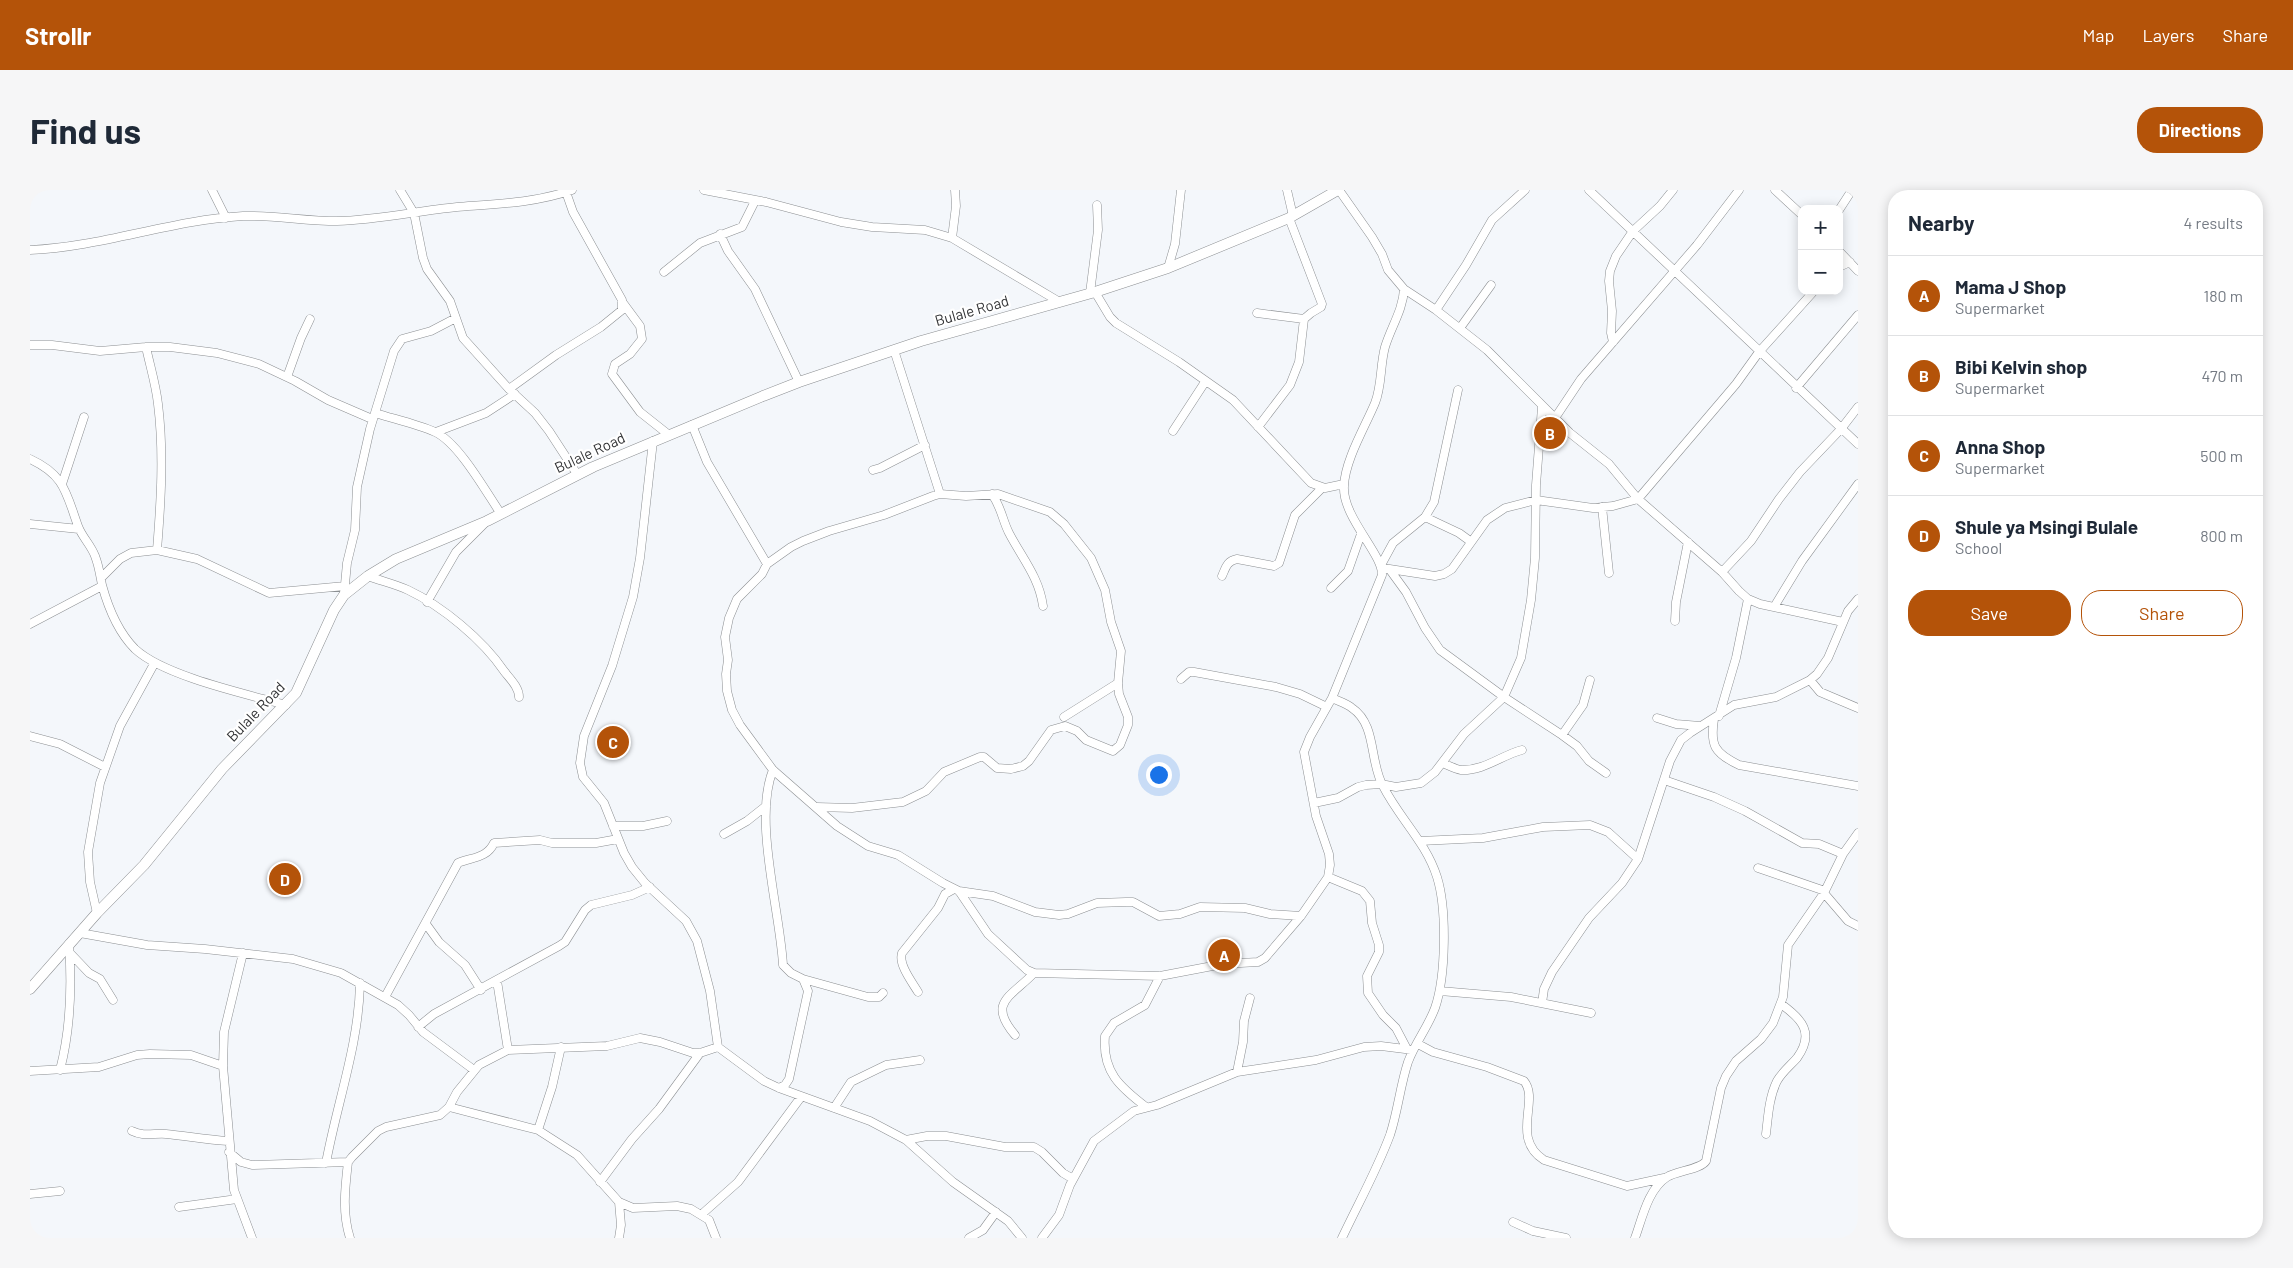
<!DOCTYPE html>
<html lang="en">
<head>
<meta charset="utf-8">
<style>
  body { margin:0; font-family:Barlow,sans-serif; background:#f6f6f7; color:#1f2937 }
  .controls { position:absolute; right:15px; top:15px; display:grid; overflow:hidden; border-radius:10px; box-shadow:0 2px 12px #0003 }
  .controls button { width:45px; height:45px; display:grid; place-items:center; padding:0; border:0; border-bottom:1px solid #e0e1e3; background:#fff; color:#1f2937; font:25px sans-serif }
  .you { position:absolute; left:1128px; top:584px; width:18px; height:18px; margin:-12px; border:4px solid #fff; border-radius:50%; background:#1a73e8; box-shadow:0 0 0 8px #1a73e833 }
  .badge { display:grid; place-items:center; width:32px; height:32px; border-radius:50%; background:#b45309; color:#fff; font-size:16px; font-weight:700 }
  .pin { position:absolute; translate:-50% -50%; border:2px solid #fff; box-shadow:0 1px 5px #0006 }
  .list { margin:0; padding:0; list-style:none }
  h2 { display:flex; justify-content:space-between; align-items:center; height:65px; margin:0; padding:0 20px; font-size:21px }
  h2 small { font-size:16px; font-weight:400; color:#747a83 }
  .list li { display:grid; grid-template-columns:32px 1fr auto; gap:15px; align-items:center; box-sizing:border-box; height:80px; padding:0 20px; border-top:1px solid #e0e1e3 }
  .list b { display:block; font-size:19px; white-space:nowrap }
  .list p { margin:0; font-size:16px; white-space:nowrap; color:#747a83 }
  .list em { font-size:16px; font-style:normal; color:#747a83 }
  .actions { display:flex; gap:10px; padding:15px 20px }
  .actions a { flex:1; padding:11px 0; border:1px solid #b45309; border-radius:20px; text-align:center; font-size:18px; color:#b45309 }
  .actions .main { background:#b45309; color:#fff }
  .map { position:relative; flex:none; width:1828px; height:1048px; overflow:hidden; border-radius:20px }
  header { display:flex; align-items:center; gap:30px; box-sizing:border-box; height:70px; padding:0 25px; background:#b45309; color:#fff }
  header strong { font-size:24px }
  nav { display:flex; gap:28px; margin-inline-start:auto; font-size:18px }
  .intro { display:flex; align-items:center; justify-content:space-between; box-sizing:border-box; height:120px; padding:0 30px }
  h1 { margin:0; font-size:35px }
  .button { padding:12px 22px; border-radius:20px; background:#b45309; color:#fff; font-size:18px; font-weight:700 }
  main { display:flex; gap:30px; padding:0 30px }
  aside { flex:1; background:#fff; border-radius:20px; box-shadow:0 2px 12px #0003 }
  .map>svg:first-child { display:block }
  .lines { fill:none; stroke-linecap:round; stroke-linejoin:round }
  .minor-casing { stroke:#8c8f92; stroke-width:9 }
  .tertiary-casing { stroke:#8c8f92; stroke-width:11 }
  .minor { stroke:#fff; stroke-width:8 }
  .tertiary { stroke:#fff; stroke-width:10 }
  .labels { text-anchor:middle; stroke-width:4.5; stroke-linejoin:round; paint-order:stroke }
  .street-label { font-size:15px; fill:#343537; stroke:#fff }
</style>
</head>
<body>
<header>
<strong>Strollr</strong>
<nav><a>Map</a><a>Layers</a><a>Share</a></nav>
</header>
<div class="intro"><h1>Find us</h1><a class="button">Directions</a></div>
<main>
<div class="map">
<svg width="1828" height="1048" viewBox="0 0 1828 1048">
  <rect width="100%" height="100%" fill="#f4f7fb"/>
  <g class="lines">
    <g class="minor-casing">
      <path id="minor" d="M 182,0 L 196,28
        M 370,0 L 384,23 L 393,68 L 397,79 L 420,111 L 433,148 L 479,199 L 505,223 L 519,241 L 547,284
        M 674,0 L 736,12 L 811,32 L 842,37 L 895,40 L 922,48 L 1028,111
        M 1257,0 L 1263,26
        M 1559,0 L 1828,254
        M 1745,0 L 1772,25
        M 1809,20 L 1822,0
        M 690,44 L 698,61 L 725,99 L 769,192
        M 922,48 L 926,16 L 925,0
        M 0,60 C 72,57 141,30 213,26 C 244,25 275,31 307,31 C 347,30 387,21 427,17 C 466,14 505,13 542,0
        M 1809,61 L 1828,81
        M 1809,77 L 1820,72
        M 1138,78 L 1145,54 L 1151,0
        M 634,82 L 670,53 L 712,37 L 725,11
        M 1374,99 L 1406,120 L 1457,160 L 1540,243 L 1579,274 L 1608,309 L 1692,382 L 1709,401 L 1718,409 L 1730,414 L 1813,432
        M 1065,102 L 1080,127 L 1086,133 L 1149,172 L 1203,210 L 1281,293 L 1295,298 L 1314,294
        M 1060,103 L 1068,40 L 1067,15
        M 593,113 L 610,136 L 612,149 L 600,164 L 585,174 L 582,184 L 610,222 L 639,245
        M 1406,120 L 1436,75 L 1462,30 L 1495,0
        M 1227,123 L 1274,129
        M 1430,138 L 1461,95
        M 1583,152 L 1581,143 L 1582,121 L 1579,91 L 1580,81 L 1586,66 L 1603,41 L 1630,16 L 1643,0
        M 0,155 L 22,155 L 70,161 L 116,157 L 140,157 L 187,163 L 229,174 L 265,191 L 298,210 L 342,229
        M 116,157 C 120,176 126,195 128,214 C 134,262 131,311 127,360
        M 864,160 L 910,304
        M 257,187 L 271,148 L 280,129
        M 1766,198 L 1828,125
        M 479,199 L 526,165 L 571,137 L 592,120 L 592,110 L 543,22 L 536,2
        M 345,223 C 364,229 387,234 405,242 C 429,253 456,302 471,324
        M 1525,228 L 1551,189 L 1667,55 L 1709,0
        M 662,235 L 677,272 L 737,374 L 732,384 L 707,409 L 699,428 L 695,447 L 698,470 L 696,484 L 697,501 L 702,520 L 710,535 L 743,580 L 807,636 L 838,656 L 868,665 L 913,693 L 929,701 L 958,744 L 997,780 L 1004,783 L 1130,786 L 1193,774 L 1228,772 L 1235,768 L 1271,726 L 1298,687 L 1300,675 L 1299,664 L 1286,626 L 1274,562 L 1280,547 L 1302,508 L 1352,385 C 1353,364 1312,327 1314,296 C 1315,270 1335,237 1345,213 C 1352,196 1350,175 1355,157 C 1361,137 1373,120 1374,99 L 1358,80 L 1352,64 L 1342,47 L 1309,0
        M 1228,237 L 1260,195 L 1269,172 L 1274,129 L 1281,123 L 1291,117 L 1292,114 L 1259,28
        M 1143,241 L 1175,192
        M 406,242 L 456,223 L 485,204
        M 623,251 L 610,368 L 603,407 L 582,476 L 554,546 L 550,573 L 553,587 L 574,613 L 594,663 L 602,677 L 615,693 L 656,731 L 667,751 L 680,801 L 688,857 L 734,891 L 749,898 L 840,931 L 876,950 L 923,992 L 978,1031 L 992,1048
        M 0,269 C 35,285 36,303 48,336 C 52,347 61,355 65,366 C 69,376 70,385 72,395 C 78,417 89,443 105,459 C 134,486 216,504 256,515
        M 843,280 L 850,278 L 895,255
        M 32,294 L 54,227
        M 962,304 C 972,319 972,329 979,343 C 992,368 1009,387 1013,416
        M 1572,317 L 1579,383
        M 1395,327 L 1429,343 L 1440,351
        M 0,334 L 49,339
        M 737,374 L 761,357 L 773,351 L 799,341 L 854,325 L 903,306 L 910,304 L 936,306 L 968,304 L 1020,322 L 1034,334 L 1061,368 L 1075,400 L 1081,432 L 1091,461 L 1088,493 L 1089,504 L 1098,527 L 1098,535 L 1090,555 L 1083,561 L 1056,550 L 1047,541 L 1035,536 L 1021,540 L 999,571 L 993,576 L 981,579 L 967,578 L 954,567 L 950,567 L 914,582 L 896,601 L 873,612 L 822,618 L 787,617
        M 1351,375 L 1363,353 L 1395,327 L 1404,312 L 1428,200
        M 1353,378 L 1405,386 L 1414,384 L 1422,379 L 1457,330 L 1475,318 L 1506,310 L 1563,318 L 1583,316 L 1608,309 L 1706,194 L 1729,162 L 1784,101
        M 1360,380 L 1376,402 L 1395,438 L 1410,460 L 1474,507 L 1532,545 L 1547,556 L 1559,571 L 1576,583
        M 1692,382 L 1721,351 L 1749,309 L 1770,282 L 1811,239 L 1828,217
        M 338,386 C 351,391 365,394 378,400 C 412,416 453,450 474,481 C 480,489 489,497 489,507
        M 1192,386 C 1196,377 1197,371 1207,369 L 1244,376 L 1249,373 L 1265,325 L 1292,298
        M 71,388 L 90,369 L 101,363 L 127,360 L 167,369 L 239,403 L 315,396
        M 1301,398 L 1318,381 L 1331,344
        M 314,405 L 317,373 L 325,340 L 327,297 L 340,239 L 364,161 L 372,149 L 401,141 L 424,129
        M 397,412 L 426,362 L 456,332
        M 1744,417 L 1772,371 L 1828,294
        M 1645,431 L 1646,412 L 1658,352
        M 0,434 L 72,396
        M 1151,489 L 1159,482 L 1164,482 L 1246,497 L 1270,504 L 1297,517
        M 1780,490 L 1790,502 L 1828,518
        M 1302,508 C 1308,511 1316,513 1322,518 C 1347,535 1339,571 1353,596 C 1369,628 1396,652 1407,687 C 1417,719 1416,786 1405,818 C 1398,837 1385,853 1378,872 C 1370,896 1368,921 1360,945 C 1347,980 1328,1014 1312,1048
        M 1689,526 L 1706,468 L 1718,409
        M 1034,527 L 1088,493
        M 1627,528 L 1646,534 L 1670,536
        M 1684,529 C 1680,555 1684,563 1709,575 L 1828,596
        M 1532,545 L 1553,515 L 1560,490
        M 0,546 L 30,554 L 75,577
        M 1412,573 C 1418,575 1425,579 1431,580 C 1454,581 1472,565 1492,560
        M 743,580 C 723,629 750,721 753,775 L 761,783 L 773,789 L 778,801 L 759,889 L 755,895 L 749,898
        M 1634,590 L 1684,607 L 1715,621 L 1772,653 L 1789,654 L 1813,664
        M 1284,613 L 1308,608 L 1328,597 L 1336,595 L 1351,594 L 1366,597 L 1391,593 L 1405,582 L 1434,544 L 1474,507 L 1491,468 L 1501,410 L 1505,368 L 1506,295 L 1512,217
        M 583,636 L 613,636 L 637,631
        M 694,644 L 717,631 L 736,616
        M 1390,651 L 1453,648 L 1513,637 L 1560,635 L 1578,642 L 1608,669
        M 1728,678 L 1795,701
        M 1298,687 L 1332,701 L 1340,711 L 1342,733 L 1349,755 L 1349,762 L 1337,786 L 1338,803 L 1353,825 L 1366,838 L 1377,859
        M 929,701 L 963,706 L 1005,722 L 1029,725 L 1038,724 L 1067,713 L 1096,712 L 1103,712 L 1129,726 L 1150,724 L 1170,717 L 1215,718 L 1240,724 L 1271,726
        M 1794,703 L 1818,731 L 1828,736
        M 67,723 L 60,692 L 58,662 L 70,593 L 90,536 L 124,474
        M 396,734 L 409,752 L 435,775 L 451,800
        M 50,743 L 117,755 L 175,759 L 263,769 L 311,783 L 368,815 L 379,825 L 393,842 L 444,880
        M 40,763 L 59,783 L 70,789 L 83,810
        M 213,763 L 194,842 L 193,876 L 204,1000 L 222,1048
        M 773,789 L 838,807 L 849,807 L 853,803
        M 467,791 L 478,860
        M 1410,801 L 1481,807 L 1561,823
        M 888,802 C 882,792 868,774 872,763 L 908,718 L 915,704 L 924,699
        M 355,807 L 428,673 C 443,667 457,668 464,653 L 510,650 L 522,653 L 566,653 L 588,649
        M 1512,813 L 1514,799 L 1522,782 L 1559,728 L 1592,693 L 1608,669 L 1640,571 L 1651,550 L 1660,543 L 1704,515 L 1746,507 L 1780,490 L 1787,484 L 1798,468 L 1818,421 L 1828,409
        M 388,837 L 404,824 L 529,756 L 535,752 L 555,720 L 561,715 L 602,705 L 620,697
        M 985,845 C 957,812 981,807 1004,783
        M 1388,854 L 1403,862 L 1457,877 L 1494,891 C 1510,910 1480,948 1514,970 L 1597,996 L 1634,988
        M 30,880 C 41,838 42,797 39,754
        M 0,881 L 69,877 L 107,865 L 120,864 L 161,865 L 193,876
        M 1207,882 L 1213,852 L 1214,831 L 1220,808
        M 419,917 L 508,940 L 547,965 L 589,1012 L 591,1035 L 589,1048
        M 1116,917 C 1090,897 1072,882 1075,846 L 1084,833 L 1115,815 L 1130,786
        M 804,918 L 821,892 L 856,875 L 890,870
        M 508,940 L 522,897 L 531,857
        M 102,941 C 114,947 124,943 136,944 C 157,946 177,950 198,951
        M 1736,944 C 1738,927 1739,907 1747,891 C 1752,882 1760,876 1767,868 C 1785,843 1772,829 1751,814
        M 876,950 L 897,946 L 916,946 L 975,957 L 1004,957 L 1012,962 L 1033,983 L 1043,989
        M 199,962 L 211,972 L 222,975 L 318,972
        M 296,973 C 307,913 329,854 330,793
        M 570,992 L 602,949 L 629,919 L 670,863
        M 0,1004 L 30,1001
        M 589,1012 L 603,1018 L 647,1016 L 661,1019 L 679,1030 L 686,1048
        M 149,1017 L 207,1009
        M 672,1024 L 708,992 L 771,907
        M 1483,1032 L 1503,1041 L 1536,1048
        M 320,1048 C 312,1023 315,998 318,972 L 322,967 L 348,941 L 356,937 L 410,925 L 419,917 L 427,902 L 449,875 L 478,860 L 577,856 L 610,848 L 630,852 L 663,863 L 670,863 L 688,857
        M 939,1048 L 953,1040 L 966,1022
        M 1012,1048 L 1029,1025 L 1040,995 L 1064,951 L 1104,921 L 1127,915 L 1207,882 L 1286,870 L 1334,857 L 1351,856 L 1383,860
        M 1605,1048 C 1612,1029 1618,999 1637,987 C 1647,981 1671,979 1676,971 L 1691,898 L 1696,886 L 1706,871 L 1731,849 L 1743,833 L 1753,807 L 1758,755 L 1794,703 L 1813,664 L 1828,643"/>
    </g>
    <g class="tertiary-casing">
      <path id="tertiary" d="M 0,799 L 67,723 L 114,675 L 192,579 L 266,503 L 304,420 L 314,405 L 338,386 L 366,369 L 457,331 L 563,277 L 733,206 L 769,192 L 891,151 L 1065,102 L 1138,78 L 1259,28 L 1308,0"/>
    </g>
    <use href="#minor" class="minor"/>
    <use href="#tertiary" class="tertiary"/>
  </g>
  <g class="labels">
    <g class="street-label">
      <text transform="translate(942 121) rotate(-16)" y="5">Bulale Road</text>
      <text transform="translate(560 263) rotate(-25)" y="5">Bulale Road</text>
      <text transform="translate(226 522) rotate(-46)" y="5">Bulale Road</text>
    </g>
  </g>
</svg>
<div class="controls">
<button>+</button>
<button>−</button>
</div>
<div class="you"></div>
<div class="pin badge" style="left:1194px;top:765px">A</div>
<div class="pin badge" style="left:1520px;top:243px">B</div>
<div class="pin badge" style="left:583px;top:552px">C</div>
<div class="pin badge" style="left:255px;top:689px">D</div>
</div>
<aside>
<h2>Nearby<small>4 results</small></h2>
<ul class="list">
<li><span class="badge">A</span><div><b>Mama J Shop</b><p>Supermarket</p></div><em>180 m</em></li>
<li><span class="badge">B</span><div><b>Bibi Kelvin shop</b><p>Supermarket</p></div><em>470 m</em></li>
<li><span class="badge">C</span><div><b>Anna Shop</b><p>Supermarket</p></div><em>500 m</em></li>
<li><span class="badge">D</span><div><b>Shule ya Msingi Bulale</b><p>School</p></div><em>800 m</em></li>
</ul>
<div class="actions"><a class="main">Save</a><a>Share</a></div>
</aside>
</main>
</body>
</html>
